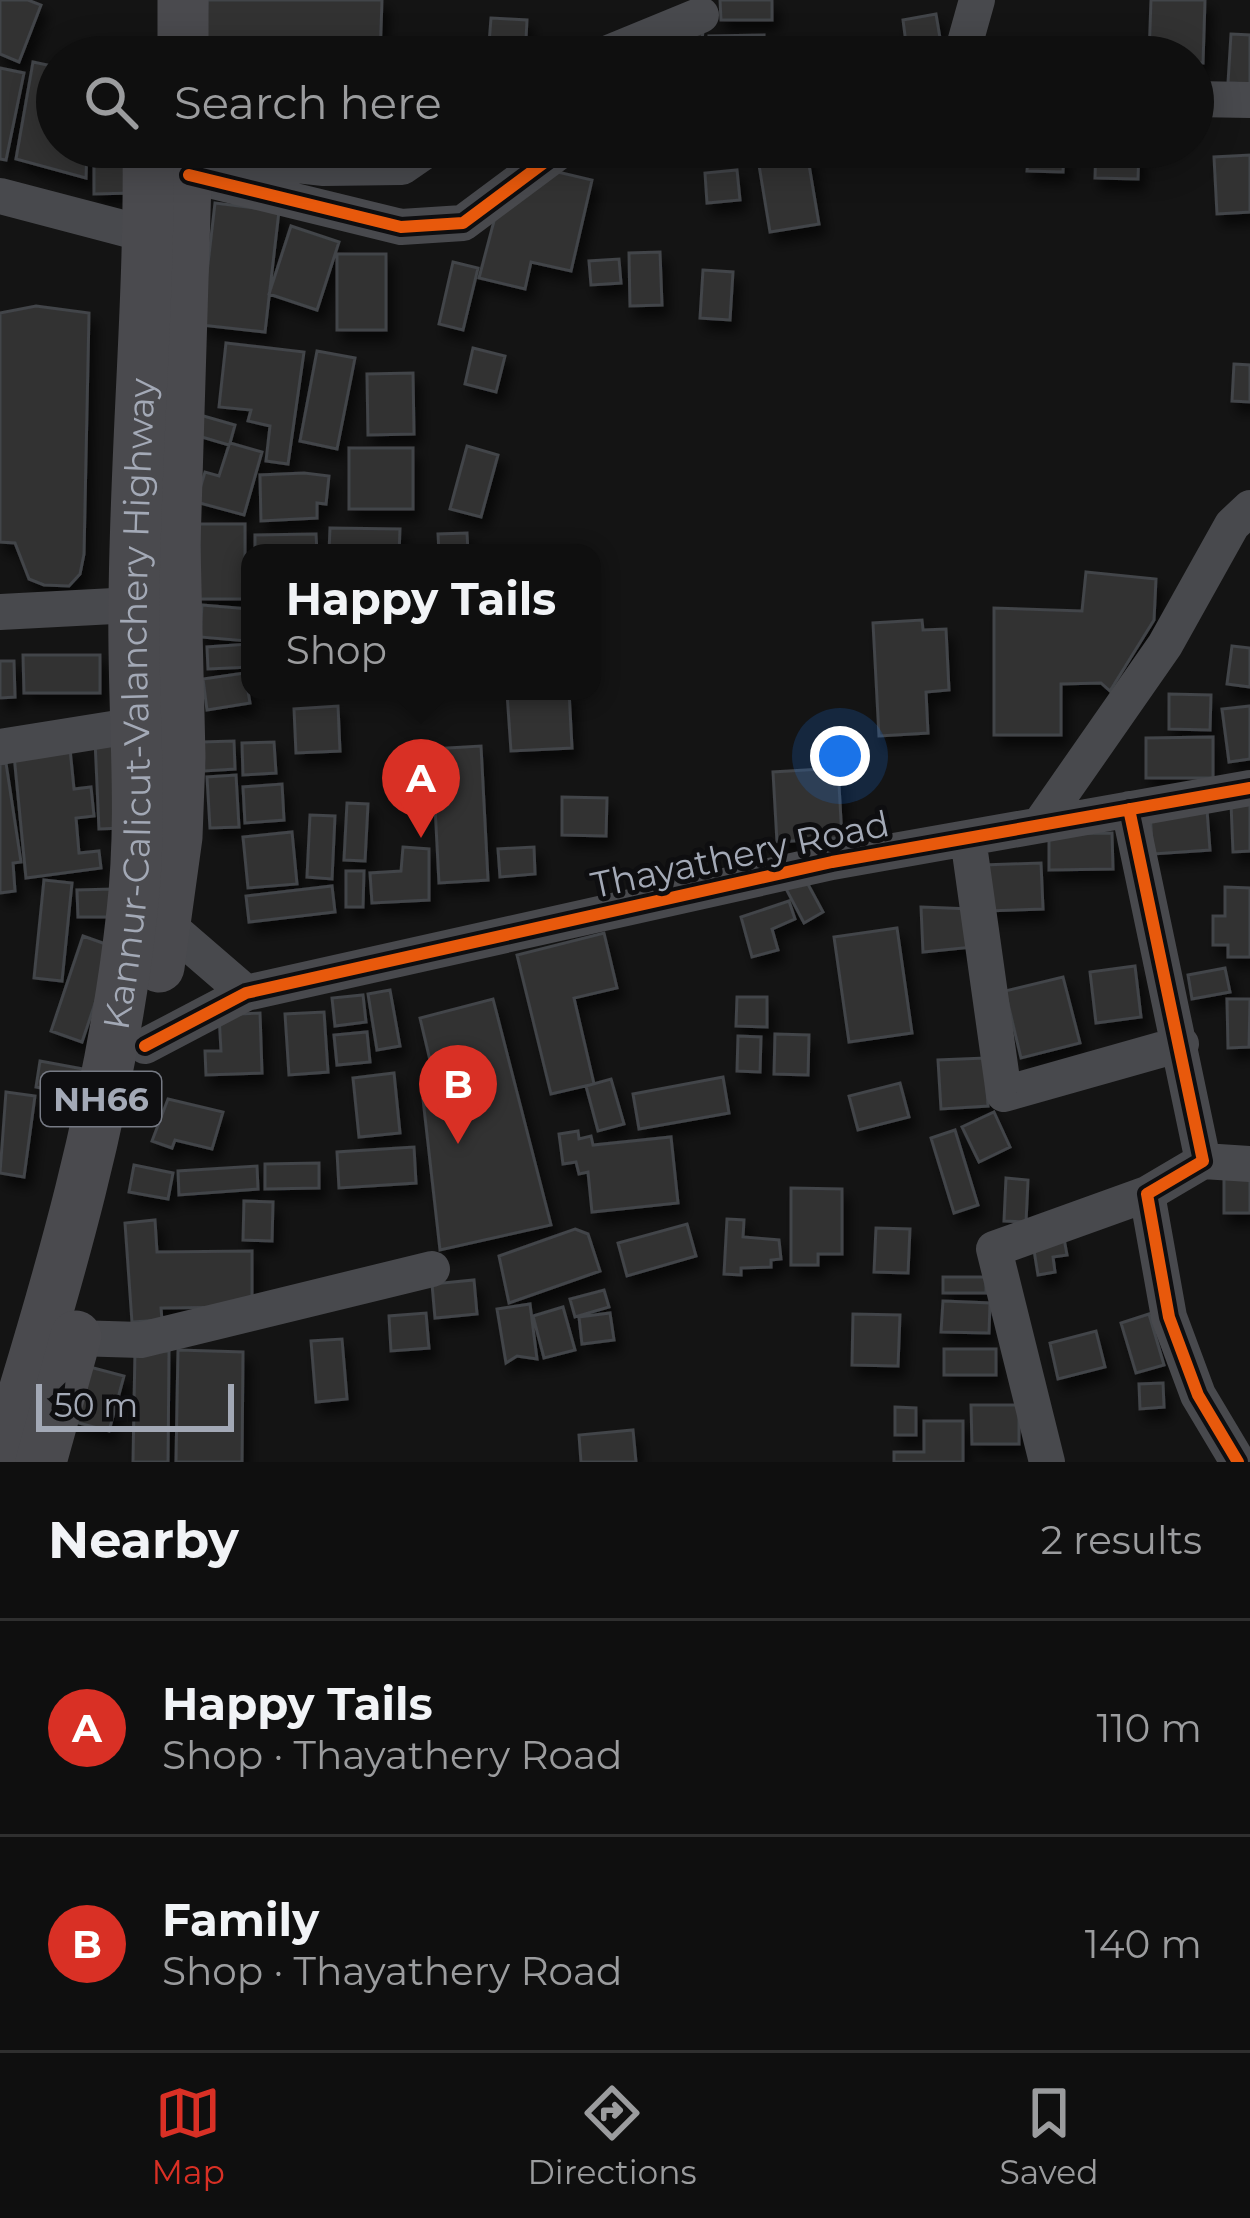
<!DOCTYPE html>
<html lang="en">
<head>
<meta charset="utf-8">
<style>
  body { margin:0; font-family:Montserrat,sans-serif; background:#1d1d1d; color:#f1f3f6 }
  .scale { position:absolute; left:36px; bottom:30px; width:198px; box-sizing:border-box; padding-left:12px; border:6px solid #a3a9b6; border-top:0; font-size:33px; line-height:42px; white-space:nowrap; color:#a3a9b6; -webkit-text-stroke:9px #0e0e10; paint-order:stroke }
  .you { position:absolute; left:840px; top:756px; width:42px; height:42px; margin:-30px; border:9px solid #fff; border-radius:50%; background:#1a73e8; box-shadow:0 0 0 18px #1a73e833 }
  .badge { display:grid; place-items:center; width:78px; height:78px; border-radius:50%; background:#d93025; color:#fff; font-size:39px; font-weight:700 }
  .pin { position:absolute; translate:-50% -99px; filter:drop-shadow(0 3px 6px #0008) }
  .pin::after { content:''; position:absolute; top:63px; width:42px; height:36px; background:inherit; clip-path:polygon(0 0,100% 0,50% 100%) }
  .popup { position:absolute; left:241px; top:544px; width:360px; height:156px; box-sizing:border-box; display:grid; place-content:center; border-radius:24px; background:#0f0f0f; filter:drop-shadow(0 3px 9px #0005); font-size:39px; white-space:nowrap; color:#9b9c9e }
  .popup b { font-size:45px; color:#f1f3f6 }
  .popup::after { content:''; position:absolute; left:50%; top:100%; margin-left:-24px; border:24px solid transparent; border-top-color:#0f0f0f }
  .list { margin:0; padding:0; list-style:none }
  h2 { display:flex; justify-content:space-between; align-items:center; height:156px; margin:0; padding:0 48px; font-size:51px }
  h2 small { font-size:39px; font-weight:400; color:#9b9c9e }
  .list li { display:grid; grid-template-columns:78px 1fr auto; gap:36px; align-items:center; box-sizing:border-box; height:216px; padding:0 48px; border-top:3px solid #2f2f2f }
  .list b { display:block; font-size:45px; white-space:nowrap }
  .list p { margin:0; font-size:39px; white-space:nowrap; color:#9b9c9e }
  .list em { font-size:39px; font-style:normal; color:#9b9c9e }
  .icon { flex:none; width:66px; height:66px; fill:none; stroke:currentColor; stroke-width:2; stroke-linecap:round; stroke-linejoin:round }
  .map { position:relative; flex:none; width:1250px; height:1462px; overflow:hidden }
  .search { position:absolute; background:#0f0f0f; box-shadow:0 6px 30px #0003; left:36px; right:36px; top:36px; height:132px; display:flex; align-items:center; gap:30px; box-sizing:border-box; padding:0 42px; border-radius:66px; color:#9b9c9e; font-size:45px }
  .sheet { height:588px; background:#0f0f0f }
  nav { display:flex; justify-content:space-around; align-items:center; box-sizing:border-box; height:168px; border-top:3px solid #2f2f2f; background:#0f0f0f; font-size:33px; color:#9b9c9e }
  nav a { display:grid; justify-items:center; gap:6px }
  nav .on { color:#d93025 }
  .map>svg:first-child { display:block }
  .building { fill:#313233; stroke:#424448; stroke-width:3; filter:url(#shadow) }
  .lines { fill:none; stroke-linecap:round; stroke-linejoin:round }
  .minor { stroke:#48494d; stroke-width:36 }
  .highway { stroke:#4a4a4e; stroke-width:51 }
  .cycleway-casing { stroke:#0e0e10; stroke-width:20 }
  .cycleway { stroke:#e8590c; stroke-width:12 }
  .labels { text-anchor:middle; stroke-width:10; stroke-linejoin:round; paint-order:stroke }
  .shield { fill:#0e0e10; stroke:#767a84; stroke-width:3 }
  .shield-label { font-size:33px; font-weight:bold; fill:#a3a9b6 }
  .street-label { font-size:36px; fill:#a3a9b6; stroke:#0e0e10 }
</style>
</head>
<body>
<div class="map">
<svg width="1250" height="1462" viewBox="0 0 1250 1462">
  <defs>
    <filter id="shadow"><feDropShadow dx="6" dy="10" stdDeviation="6" flood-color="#0009"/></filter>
  </defs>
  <rect width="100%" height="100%" fill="#141414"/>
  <path class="building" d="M 0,0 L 28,0 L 41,5 L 19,62 L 0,54 Z
    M 207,0 L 382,0 L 380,57 L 205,57 Z
    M 720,0 L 772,0 L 772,20 L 721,20 Z
    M 1151,0 L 1205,0 L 1203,63 L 1193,63 L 1193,57 L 1149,57 Z
    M 936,14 L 940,38 L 906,43 L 903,20 Z
    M 491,18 L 527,20 L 525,57 L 488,57 Z
    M 655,26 L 703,32 L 699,57 L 652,57 Z
    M 1231,34 L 1250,35 L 1250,84 L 1228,83 Z
    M 764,35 L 764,57 L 709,57 L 709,36 Z
    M 33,62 L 57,67 L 57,147 L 87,147 L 86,178 L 16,159 Z
    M 0,68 L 24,73 L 6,160 L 0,159 Z
    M 94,147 L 133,147 L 132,193 L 94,194 Z
    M 756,147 L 806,147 L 819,224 L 770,232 Z
    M 1029,147 L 1064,147 L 1063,172 L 1027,171 Z
    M 1096,147 L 1139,147 L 1138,179 L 1095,178 Z
    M 1250,155 L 1250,212 L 1217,214 L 1214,157 Z
    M 545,169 L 592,180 L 571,271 L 531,262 L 525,289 L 479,278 L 495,217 Z
    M 737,170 L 740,200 L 707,203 L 705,173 Z
    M 215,203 L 279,211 L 265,332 L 201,325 Z
    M 291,226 L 339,242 L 317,310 L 269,294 Z
    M 660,252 L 662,305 L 630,306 L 629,253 Z
    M 337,254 L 386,254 L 386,330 L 337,330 Z
    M 619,259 L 621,283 L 591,285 L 589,261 Z
    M 453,262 L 478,268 L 463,330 L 439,324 Z
    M 703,270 L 733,272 L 730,320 L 700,318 Z
    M 36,306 L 89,313 L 84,554 L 80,574 L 69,586 L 44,585 L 29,579 L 15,543 L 0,542 L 0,313 Z
    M 226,343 L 304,352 L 288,464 L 266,461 L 270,426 L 248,421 L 251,410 L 219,407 Z
    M 473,348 L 505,356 L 496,392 L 465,384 Z
    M 317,351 L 355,358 L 337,449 L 300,441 Z
    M 1234,364 L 1250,365 L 1250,402 L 1232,401 Z
    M 413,373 L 414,434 L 368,435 L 367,374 Z
    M 200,415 L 235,425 L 230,443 L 262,452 L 244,515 L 196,502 L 205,472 L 219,476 L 229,445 L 195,435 Z
    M 467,446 L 498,455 L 481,517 L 450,509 Z
    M 349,448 L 413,448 L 413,509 L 349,509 Z
    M 304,473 L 329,476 L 326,504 L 317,503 L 317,518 L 261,521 L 260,475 Z
    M 199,524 L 245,524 L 245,599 L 199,599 Z
    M 330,528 L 400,529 L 399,553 L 329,553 Z
    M 467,533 L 468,553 L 439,553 L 438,534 Z
    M 316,534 L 317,553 L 255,553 L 255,535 Z
    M 1086,572 L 1156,579 L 1154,620 L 1110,691 L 1101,683 L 1061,684 L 1061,735 L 994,735 L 994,608 L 1082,611 Z
    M 202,605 L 250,609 L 247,641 L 200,637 Z
    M 922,620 L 923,630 L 946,629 L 949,690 L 926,692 L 928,733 L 879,736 L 873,623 Z
    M 249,644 L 250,667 L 208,669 L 207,647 Z
    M 1232,646 L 1250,648 L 1250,687 L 1227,684 Z
    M 23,655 L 100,655 L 100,693 L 24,693 Z
    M 0,661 L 14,661 L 15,697 L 0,698 Z
    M 245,673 L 250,703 L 207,710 L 203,679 Z
    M 569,691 L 572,748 L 511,751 L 507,693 Z
    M 1169,694 L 1211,695 L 1210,730 L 1169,729 Z
    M 338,706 L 340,751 L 296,753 L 294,709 Z
    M 1250,706 L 1250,759 L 1229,762 L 1222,709 Z
    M 1213,737 L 1213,778 L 1146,778 L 1146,738 Z
    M 95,740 L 118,740 L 122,828 L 99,829 Z
    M 234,741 L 235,769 L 204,771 L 202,742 Z
    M 274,742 L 276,773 L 243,775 L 242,743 Z
    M 481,746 L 488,880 L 439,883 L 432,749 Z
    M 70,749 L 74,789 L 91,787 L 94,816 L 76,818 L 79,853 L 99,851 L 101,868 L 26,878 L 14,755 Z
    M 6,763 L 21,862 L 13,863 L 15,891 L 0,893 L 0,764 Z
    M 838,768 L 842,838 L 777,842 L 773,772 Z
    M 236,775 L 239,827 L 210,828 L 207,777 Z
    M 282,784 L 284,820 L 245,823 L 243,787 Z
    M 562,797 L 607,798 L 606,836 L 562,835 Z
    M 1250,802 L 1250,851 L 1233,852 L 1231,803 Z
    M 347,803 L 368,804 L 365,861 L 344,860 Z
    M 1207,810 L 1210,850 L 1153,854 L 1150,814 Z
    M 310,815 L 335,816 L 332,879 L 307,877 Z
    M 292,832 L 297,884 L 248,888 L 243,837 Z
    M 1112,833 L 1113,869 L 1049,870 L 1049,834 Z
    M 403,847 L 429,849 L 429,900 L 372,903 L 370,873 L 401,871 Z
    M 534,847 L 535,874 L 500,877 L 498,849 Z
    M 1041,863 L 1043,909 L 986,911 L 984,865 Z
    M 346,871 L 364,871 L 363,907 L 346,907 Z
    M 803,875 L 823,912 L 804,923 L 784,885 Z
    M 44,880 L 72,883 L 62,981 L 34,978 Z
    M 332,886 L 335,912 L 249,922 L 246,896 Z
    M 1225,887 L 1250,888 L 1250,957 L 1228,957 L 1228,945 L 1213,945 L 1213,916 L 1225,916 Z
    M 114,889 L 115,917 L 78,917 L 77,890 Z
    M 789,901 L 795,919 L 772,929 L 778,950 L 752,957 L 741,917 Z
    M 921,907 L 971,909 L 973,947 L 923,952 Z
    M 897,928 L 912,1033 L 849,1042 L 834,937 Z
    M 604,933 L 617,988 L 574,998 L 594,1084 L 551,1094 L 517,955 Z
    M 83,936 L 114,947 L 82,1042 L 51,1031 Z
    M 1135,966 L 1141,1017 L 1096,1023 L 1090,972 Z
    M 1225,968 L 1230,992 L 1192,999 L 1188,975 Z
    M 1063,977 L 1080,1043 L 1021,1058 L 1005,991 Z
    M 390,990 L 400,1046 L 377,1050 L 368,994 Z
    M 363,995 L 366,1022 L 335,1026 L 332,998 Z
    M 737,997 L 767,997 L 767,1027 L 736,1026 Z
    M 493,999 L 551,1225 L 440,1250 L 423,1099 L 438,1094 L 420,1018 Z
    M 1227,999 L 1250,999 L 1249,1047 L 1228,1048 Z
    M 324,1012 L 328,1072 L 289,1075 L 285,1014 Z
    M 260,1013 L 262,1073 L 206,1075 L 205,1051 L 221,1051 L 219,1015 Z
    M 367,1032 L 370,1062 L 337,1065 L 334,1035 Z
    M 775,1034 L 809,1035 L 808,1075 L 774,1074 Z
    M 738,1036 L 761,1037 L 760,1072 L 737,1071 Z
    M 985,1058 L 988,1106 L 941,1109 L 938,1060 Z
    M 40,1061 L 83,1069 L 78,1095 L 36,1087 Z
    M 394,1073 L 400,1133 L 359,1137 L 353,1078 Z
    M 723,1077 L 729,1113 L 639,1129 L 633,1094 Z
    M 611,1079 L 624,1124 L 598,1131 L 586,1086 Z
    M 900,1083 L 909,1117 L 858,1130 L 849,1096 Z
    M 6,1092 L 35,1096 L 24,1177 L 0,1173 Z
    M 168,1099 L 223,1112 L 212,1149 L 175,1140 L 172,1148 L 152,1141 Z
    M 994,1112 L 1010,1147 L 979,1162 L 962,1127 Z
    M 955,1130 L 978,1205 L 954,1213 L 931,1138 Z
    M 578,1131 L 579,1139 L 591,1136 L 593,1145 L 671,1137 L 678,1203 L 592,1212 L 588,1172 L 579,1174 L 576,1162 L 563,1164 L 559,1134 Z
    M 414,1147 L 416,1183 L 339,1188 L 337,1152 Z
    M 319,1163 L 319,1188 L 265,1189 L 265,1164 Z
    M 134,1165 L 173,1173 L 168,1199 L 129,1192 Z
    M 257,1166 L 258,1189 L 179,1195 L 178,1171 Z
    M 1224,1171 L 1250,1171 L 1250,1213 L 1224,1213 Z
    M 1006,1178 L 1028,1180 L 1026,1222 L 1004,1221 Z
    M 791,1188 L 842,1189 L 842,1254 L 818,1254 L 818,1265 L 791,1265 Z
    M 244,1201 L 273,1202 L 272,1241 L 243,1240 Z
    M 727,1219 L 744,1220 L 743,1237 L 779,1240 L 781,1259 L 771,1260 L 771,1267 L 741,1268 L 741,1275 L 724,1274 Z
    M 155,1220 L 157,1252 L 252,1251 L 252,1307 L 161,1308 L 162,1320 L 132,1322 L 125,1223 Z
    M 687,1224 L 696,1256 L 627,1276 L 618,1243 Z
    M 876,1228 L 910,1229 L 908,1273 L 874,1272 Z
    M 575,1229 L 588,1234 L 600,1271 L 509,1303 L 499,1256 Z
    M 1063,1233 L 1067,1255 L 1053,1257 L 1055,1272 L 1038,1275 L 1032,1238 Z
    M 943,1277 L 986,1277 L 986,1293 L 943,1293 Z
    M 474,1280 L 477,1314 L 435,1318 L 432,1284 Z
    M 604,1290 L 609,1307 L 575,1317 L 570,1299 Z
    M 943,1301 L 990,1303 L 989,1333 L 941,1332 Z
    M 530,1304 L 537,1359 L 517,1356 L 506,1363 L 497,1309 Z
    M 563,1307 L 575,1350 L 544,1358 L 533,1316 Z
    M 426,1313 L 429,1348 L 391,1351 L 389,1316 Z
    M 610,1313 L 614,1340 L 582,1344 L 579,1317 Z
    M 853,1314 L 900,1315 L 898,1366 L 852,1365 Z
    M 1149,1314 L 1164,1365 L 1136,1373 L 1121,1323 Z
    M 1096,1331 L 1105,1367 L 1058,1379 L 1050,1343 Z
    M 342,1339 L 347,1399 L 316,1402 L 311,1341 Z
    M 944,1349 L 996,1349 L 996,1375 L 944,1375 Z
    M 178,1350 L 243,1352 L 242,1462 L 176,1462 Z
    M 135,1351 L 169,1351 L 168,1462 L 133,1462 Z
    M 86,1366 L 124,1376 L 109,1431 L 71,1421 Z
    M 1163,1383 L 1164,1407 L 1140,1409 L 1139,1384 Z
    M 971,1405 L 1019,1405 L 1019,1444 L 972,1444 Z
    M 895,1407 L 916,1408 L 916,1435 L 895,1435 Z
    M 924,1421 L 963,1421 L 963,1462 L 894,1462 L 894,1452 L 924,1452 Z
    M 633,1430 L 636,1462 L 581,1462 L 579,1435 Z"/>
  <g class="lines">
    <path class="minor" d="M 599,57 L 701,15
      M 961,57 L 977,0
      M 1193,99 L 1250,100
      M 187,153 L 324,168 L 402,167 L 431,147
      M 189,175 L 401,227 L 463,223 L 565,147
      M 0,196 L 149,235
      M 0,612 L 133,605
      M 0,747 L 137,725
      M 1129,809 L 1203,1161 L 1147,1194 L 1169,1317 L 1198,1395 L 1238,1462
      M 1041,823 L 1165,645 L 1232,525 L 1250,508
      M 968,838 L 1004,1094 L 1181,1044
      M 166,924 L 246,993
      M 145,1046 L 246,993 L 832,862 L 1250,788
      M 1203,1161 L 1250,1164
      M 75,1338 L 141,1340 L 432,1269
      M 1047,1462 L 994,1249 L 1147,1194"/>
    <g class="highway">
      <path d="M 183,0 L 183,57"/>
      <path d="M 159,967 L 177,837 L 180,757 L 175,545 L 187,147"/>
      <path id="s1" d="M 2,1462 C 58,1284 112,1099 132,912 C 144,809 132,707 134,603 C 135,451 150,299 148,147"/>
      <path d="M 41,1462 L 76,1336"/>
    </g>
    <g class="cycleway-casing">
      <path id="cycleway" d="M 189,175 L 401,227 L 463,223 L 565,147
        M 1129,809 L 1203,1161 L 1147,1194 L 1169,1317 L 1198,1395 L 1238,1462
        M 145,1046 L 246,993 L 832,862 L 1250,788"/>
    </g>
    <use href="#cycleway" class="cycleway"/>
  </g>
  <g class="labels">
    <rect class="shield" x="41" y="1072" width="120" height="54" rx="9"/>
    <g class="shield-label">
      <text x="101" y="1111">NH66</text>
    </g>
    <g class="street-label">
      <text dy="13" stroke="none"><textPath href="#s1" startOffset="774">Kannur-Calicut-Valanchery Highway</textPath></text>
      <text transform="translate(740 854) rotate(-12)" y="13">Thayathery Road</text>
    </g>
  </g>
</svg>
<div class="scale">50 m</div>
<div class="you"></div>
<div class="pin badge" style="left:421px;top:838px">A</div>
<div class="popup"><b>Happy Tails</b>Shop</div>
<div class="pin badge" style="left:458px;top:1144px">B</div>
<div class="search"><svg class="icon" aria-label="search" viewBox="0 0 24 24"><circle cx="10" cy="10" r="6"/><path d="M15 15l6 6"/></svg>Search here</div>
</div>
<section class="sheet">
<h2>Nearby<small>2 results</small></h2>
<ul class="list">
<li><span class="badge">A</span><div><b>Happy Tails</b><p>Shop · Thayathery Road</p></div><em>110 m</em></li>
<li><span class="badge">B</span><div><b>Family</b><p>Shop · Thayathery Road</p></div><em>140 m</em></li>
</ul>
</section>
<nav>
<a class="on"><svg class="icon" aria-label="map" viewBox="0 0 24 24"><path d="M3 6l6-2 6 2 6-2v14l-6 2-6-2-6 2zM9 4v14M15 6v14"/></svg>Map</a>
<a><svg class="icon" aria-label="directions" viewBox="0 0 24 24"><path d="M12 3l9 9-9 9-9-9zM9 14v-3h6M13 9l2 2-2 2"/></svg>Directions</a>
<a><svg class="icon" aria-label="saved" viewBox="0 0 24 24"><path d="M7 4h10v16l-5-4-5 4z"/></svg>Saved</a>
</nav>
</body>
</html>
